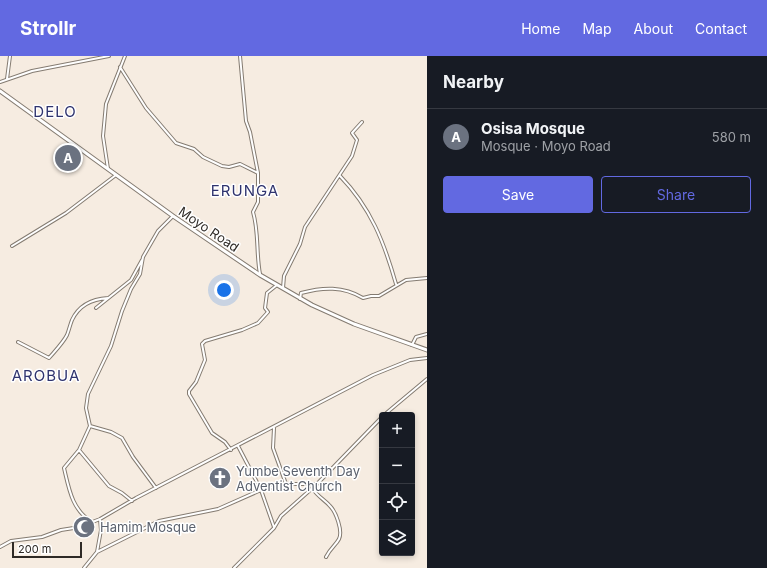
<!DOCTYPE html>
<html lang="en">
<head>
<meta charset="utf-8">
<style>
  body { margin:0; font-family:Inter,sans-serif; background:#242831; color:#f1f3f6 }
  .controls { position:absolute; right:12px; bottom:12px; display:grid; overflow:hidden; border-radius:4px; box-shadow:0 2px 6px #0003 }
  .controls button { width:36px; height:36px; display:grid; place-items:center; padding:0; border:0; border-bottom:1px solid #363941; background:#171b24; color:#f1f3f6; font:20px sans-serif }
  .scale { position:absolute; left:12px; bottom:10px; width:70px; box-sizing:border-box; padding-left:4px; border:2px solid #2e2a26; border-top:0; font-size:11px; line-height:14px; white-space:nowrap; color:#2e2a26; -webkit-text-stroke:3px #fff; paint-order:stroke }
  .you { position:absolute; left:224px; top:234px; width:14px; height:14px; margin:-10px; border:3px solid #fff; border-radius:50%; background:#1a73e8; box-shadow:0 0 0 6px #1a73e833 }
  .badge { display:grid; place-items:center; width:26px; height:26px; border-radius:50%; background:#6269e1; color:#fff; font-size:13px; font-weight:700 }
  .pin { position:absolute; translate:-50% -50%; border:2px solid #fff; box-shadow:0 1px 4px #0006 }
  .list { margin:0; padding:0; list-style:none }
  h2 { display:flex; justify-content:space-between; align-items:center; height:52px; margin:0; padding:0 16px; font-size:17px }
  h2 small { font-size:13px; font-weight:400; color:#9ea1a6 }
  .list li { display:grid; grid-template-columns:26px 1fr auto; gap:12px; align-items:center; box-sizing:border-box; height:56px; padding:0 16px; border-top:1px solid #363941 }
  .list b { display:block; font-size:15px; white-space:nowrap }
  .list p { margin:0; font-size:13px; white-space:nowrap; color:#9ea1a6 }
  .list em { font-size:13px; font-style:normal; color:#9ea1a6 }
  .actions { display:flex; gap:8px; padding:12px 16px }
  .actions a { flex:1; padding:9px 0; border:1px solid #6269e1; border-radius:4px; text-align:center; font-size:14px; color:#6269e1 }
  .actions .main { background:#6269e1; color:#fff }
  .icon { flex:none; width:22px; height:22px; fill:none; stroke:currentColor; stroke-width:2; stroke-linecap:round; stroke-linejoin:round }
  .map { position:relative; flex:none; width:427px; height:512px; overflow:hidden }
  header { display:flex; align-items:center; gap:24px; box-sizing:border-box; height:56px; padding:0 20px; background:#6269e1; color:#fff }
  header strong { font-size:19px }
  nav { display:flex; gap:22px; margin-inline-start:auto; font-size:14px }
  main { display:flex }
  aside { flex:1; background:#171b24 }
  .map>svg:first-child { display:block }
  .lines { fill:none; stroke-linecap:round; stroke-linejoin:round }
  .minor-casing { stroke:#847b71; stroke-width:4 }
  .secondary-casing { stroke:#847b71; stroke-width:5 }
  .minor { stroke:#fff; stroke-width:2 }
  .secondary { stroke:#fff; stroke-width:3 }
  .labels { text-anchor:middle; stroke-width:3; stroke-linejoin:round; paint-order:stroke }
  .street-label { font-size:13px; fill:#2e2a26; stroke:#fff }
  .worship-label { font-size:13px; fill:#5b616d; stroke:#fff; text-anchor:start }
  .quarter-label { font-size:15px; letter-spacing:1px; fill:#2f336e; stroke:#fff }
</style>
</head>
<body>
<header>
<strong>Strollr</strong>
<nav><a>Home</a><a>Map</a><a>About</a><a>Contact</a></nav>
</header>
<main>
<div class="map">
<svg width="427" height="512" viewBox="0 0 427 512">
  <rect width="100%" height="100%" fill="#f6ece1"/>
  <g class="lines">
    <g class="minor-casing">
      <path id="minor" d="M 240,0 L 246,65 L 250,76 L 258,117 L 258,146 L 253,156 C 259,176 256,197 260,218
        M 120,11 L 146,52 L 176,87 L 194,93 L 203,101 L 222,110 L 229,111 L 240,108 L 258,117
        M 7,23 L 10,0
        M 0,26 L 32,15 L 109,0
        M 108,113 L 103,80 L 106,48 L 125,0
        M 340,120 C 371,152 384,186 396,228
        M 12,190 L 66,157 L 116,119
        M 283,232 L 284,220 L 300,188 L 305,171 L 352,100 L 357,84 L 352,77 L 362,66
        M 300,243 L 301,237 C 323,231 343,230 363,242 L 371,240 L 379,240 L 406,224 L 427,222
        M 96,252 L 131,224 L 142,204
        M 18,286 L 49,302 C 55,295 63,287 67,279 C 69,274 70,269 72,264 C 79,249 92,243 108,242
        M 412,289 L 416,281 L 427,278
        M 384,359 L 427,323
        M 90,370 L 79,394 L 64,412 C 69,433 72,454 92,466
        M 274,372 L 273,392 L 286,428
        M 238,390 L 261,434 L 274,471
        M 79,394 L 109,430 L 122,437 L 132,445
        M 231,394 L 225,386 L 212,377 L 189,338 L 189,335 L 196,326 L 205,304 L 202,288 L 205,285 L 242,274 L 258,267 L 268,256 L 265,252 L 267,237 L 277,229
        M 156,432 L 133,401 L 122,382 L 111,376 L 90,370 L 86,352 L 88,338 L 111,290 L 122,255 L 131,233 L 140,218 L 143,201 L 158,175 L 173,160
        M 312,432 C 318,441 325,444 330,450 C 336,456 343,475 339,483 C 336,489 331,491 326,501
        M 0,491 L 11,485 L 42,481 L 61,474 L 80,471 L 100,463 L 136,442 L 373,319 L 410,304 L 427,302
        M 97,496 L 159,465 L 218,453 L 261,434 L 286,428 L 317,428
        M 84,512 L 97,496 L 101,474 L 100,463
        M 234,512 L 274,472 L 281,460 L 317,428 L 382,361"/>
    </g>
    <g class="secondary-casing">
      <path id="secondary" d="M 0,35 L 173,160 L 260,219 L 312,249 L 354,268 L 427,294"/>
    </g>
    <use href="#minor" class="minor"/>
    <use href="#secondary" class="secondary"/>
  </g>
  <defs>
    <g id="church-disc" transform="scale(1.15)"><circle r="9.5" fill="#6b7280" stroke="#fff"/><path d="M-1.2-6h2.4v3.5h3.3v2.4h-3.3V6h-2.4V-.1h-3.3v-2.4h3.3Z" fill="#fff"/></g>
    <g id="mosque-disc" transform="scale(1.15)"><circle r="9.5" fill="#6b7280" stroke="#fff"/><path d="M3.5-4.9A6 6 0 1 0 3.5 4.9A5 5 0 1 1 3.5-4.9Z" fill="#fff"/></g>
  </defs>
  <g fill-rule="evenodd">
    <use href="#church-disc" x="220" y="422"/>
    <use href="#mosque-disc" x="84" y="471"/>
  </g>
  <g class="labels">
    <g class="street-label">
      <text transform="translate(209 173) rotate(34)" y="5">Moyo Road</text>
    </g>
    <g class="worship-label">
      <text x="236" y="420">Yumbe Seventh Day<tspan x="236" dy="15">Adventist Church</tspan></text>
      <text x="100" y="476">Hamim Mosque</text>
    </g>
    <g class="quarter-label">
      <text x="55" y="61">DELO</text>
      <text x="245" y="140">ERUNGA</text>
      <text x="46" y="325">AROBUA</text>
    </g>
  </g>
</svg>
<div class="controls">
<button>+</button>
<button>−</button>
<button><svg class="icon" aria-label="locate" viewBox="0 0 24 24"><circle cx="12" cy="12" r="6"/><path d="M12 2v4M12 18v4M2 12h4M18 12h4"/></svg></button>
<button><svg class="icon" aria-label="layers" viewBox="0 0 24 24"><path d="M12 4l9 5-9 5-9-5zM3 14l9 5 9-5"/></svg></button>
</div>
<div class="scale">200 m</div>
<div class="you"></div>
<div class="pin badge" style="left:68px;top:102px;background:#6b7280">A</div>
</div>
<aside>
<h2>Nearby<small></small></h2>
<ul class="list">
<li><span class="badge" style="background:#6b7280">A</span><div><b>Osisa Mosque</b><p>Mosque · Moyo Road</p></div><em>580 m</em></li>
</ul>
<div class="actions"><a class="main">Save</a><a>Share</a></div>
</aside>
</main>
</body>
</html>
